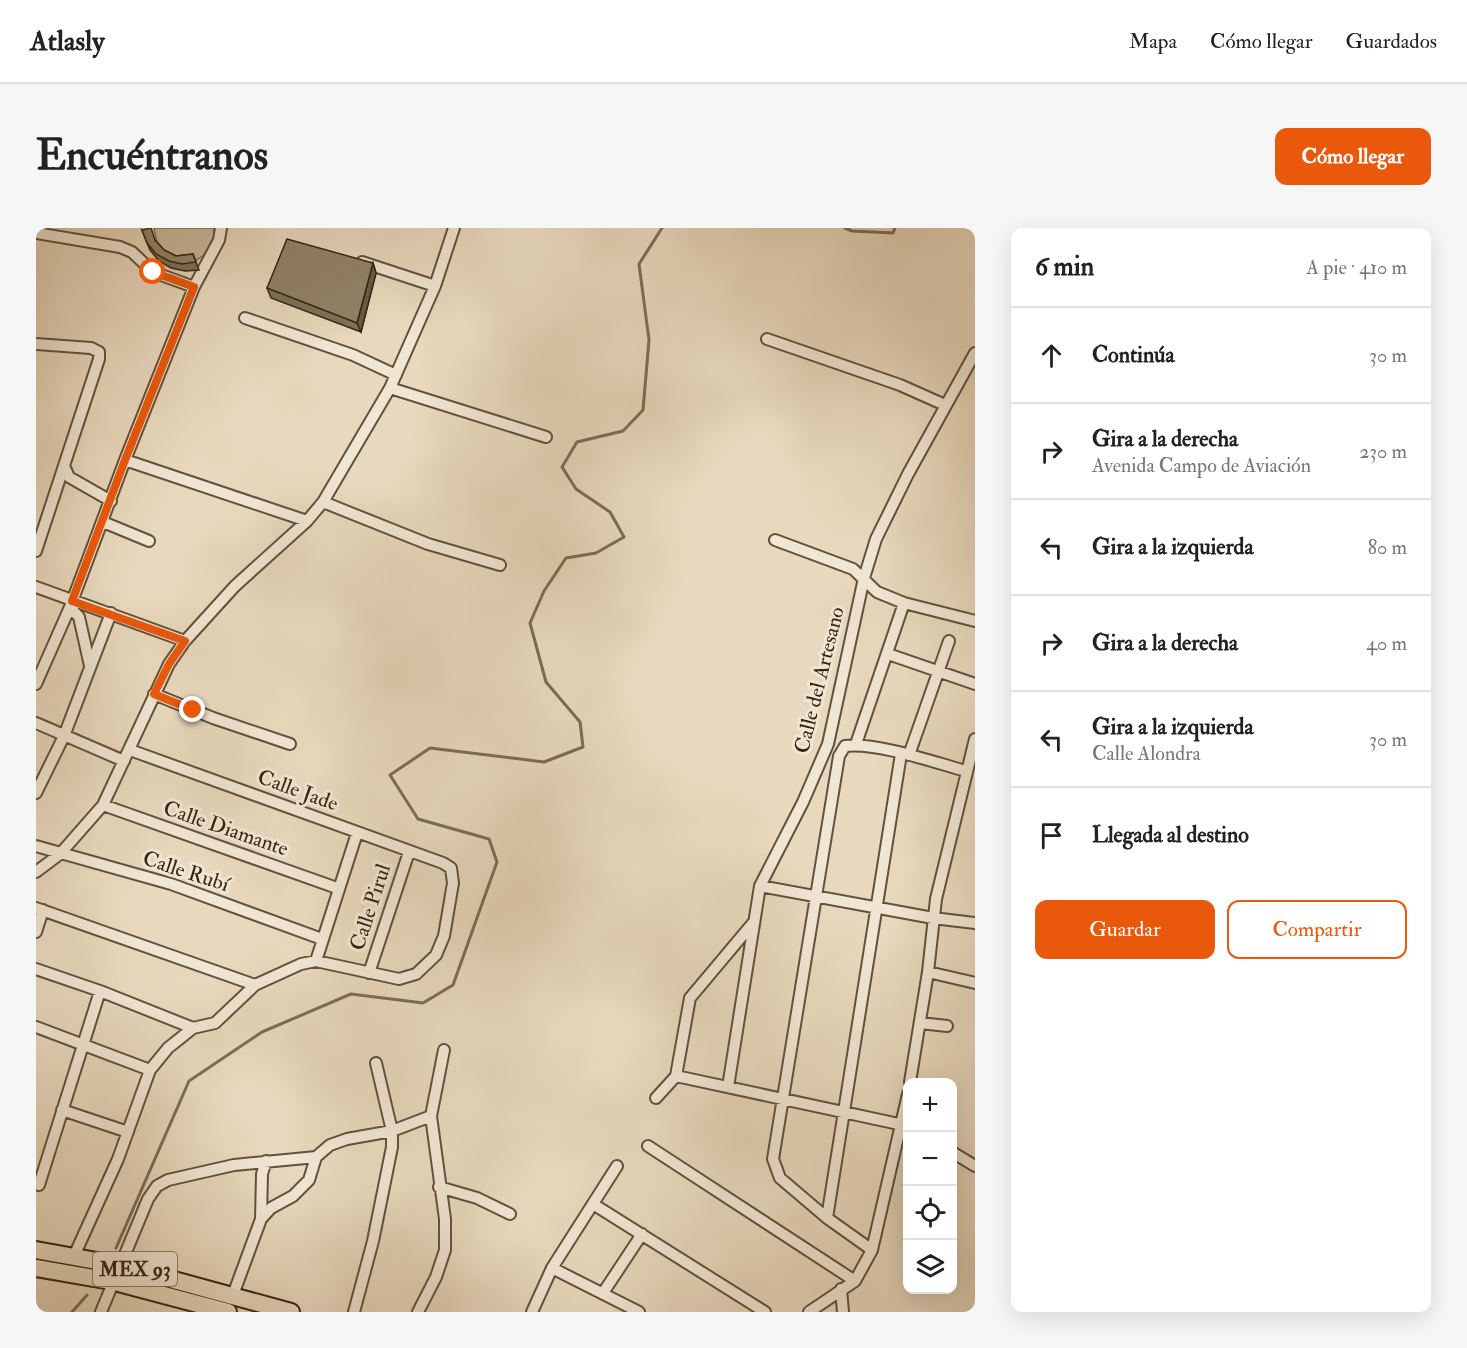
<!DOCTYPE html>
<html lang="es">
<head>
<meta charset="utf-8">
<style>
  body { margin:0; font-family:"IM FELL Double Pica",serif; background:#f6f6f6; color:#222 }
  .controls { position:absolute; right:18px; bottom:18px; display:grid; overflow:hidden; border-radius:12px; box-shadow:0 6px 24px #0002 }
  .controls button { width:54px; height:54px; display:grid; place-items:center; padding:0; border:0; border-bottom:2px solid #e0e0e0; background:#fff; color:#222; font:30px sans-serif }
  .stop { position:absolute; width:18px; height:18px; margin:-14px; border:4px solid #ea580c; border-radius:50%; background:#fff }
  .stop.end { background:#ea580c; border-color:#fff; box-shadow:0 2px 6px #0008 }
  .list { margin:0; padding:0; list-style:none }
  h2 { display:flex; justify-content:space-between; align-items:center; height:78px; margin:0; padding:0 24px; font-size:26px }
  h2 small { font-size:20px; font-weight:400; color:#767676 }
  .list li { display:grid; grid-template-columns:39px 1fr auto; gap:18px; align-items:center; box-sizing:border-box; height:96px; padding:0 24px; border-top:2px solid #e0e0e0 }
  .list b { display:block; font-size:22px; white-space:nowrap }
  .list p { margin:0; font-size:20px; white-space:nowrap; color:#767676 }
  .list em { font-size:20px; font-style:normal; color:#767676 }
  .actions { display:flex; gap:12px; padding:18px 24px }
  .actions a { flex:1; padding:14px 0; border:2px solid #ea580c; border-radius:12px; text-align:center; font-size:21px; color:#ea580c }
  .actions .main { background:#ea580c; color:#fff }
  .icon { flex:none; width:33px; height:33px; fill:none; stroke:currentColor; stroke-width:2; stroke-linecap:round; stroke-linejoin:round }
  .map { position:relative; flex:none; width:939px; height:1084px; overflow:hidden; border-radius:12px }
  header { display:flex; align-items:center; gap:36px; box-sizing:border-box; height:84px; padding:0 30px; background:#fff; border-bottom:2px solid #e0e0e0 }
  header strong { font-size:28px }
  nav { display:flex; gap:33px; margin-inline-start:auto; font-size:21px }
  .intro { display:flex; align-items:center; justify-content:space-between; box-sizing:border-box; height:144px; padding:0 36px }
  h1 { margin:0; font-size:42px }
  .button { padding:15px 27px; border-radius:12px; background:#ea580c; color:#fff; font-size:21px; font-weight:700 }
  main { display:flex; gap:36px; padding:0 36px }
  aside { flex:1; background:#fff; border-radius:12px; box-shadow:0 6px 24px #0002 }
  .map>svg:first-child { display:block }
  .green { fill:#caba9f; stroke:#807057; stroke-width:1.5 }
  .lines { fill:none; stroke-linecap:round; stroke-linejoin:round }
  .stream { stroke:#7c6c54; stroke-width:3 }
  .minor-casing { stroke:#62523a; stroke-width:14 }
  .primary-casing { stroke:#35250f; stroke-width:20 }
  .minor { stroke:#f0e6d4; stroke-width:10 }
  .primary { stroke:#e8d8bd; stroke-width:16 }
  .wall { fill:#7e705a; stroke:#35250f; stroke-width:1.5 }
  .shaded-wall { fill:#665b4a; stroke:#35250f; stroke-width:1.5 }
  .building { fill:#928269; stroke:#35250f; stroke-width:1.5 }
  .route { stroke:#ea580c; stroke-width:8 }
  .labels { text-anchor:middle; stroke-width:6; stroke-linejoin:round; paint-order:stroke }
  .shield { fill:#f0e6d4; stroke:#6d5f4a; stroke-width:1.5 }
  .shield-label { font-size:20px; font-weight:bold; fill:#35250f }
  .street-label { font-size:21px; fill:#35250f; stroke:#f0e6d4 }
</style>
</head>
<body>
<header>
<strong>Atlasly</strong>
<nav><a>Mapa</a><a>Cómo llegar</a><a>Guardados</a></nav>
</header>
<div class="intro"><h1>Encuéntranos</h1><a class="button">Cómo llegar</a></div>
<main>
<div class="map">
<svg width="939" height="1084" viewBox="0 0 939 1084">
  <rect width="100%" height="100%" fill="#e8d8bd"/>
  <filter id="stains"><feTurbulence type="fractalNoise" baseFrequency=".00333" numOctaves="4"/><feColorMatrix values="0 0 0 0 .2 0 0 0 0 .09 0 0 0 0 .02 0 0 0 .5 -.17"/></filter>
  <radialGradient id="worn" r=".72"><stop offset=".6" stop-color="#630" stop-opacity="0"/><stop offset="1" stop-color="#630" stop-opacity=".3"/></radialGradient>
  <path class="green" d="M 118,0 L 178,0 C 180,19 168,32 150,35 L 122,20 Z"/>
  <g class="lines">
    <path class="stream" d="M 809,0 L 816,3 L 857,5 L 859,0
      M 80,1020 L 153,853 L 226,804 L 315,766 L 387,775 L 417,757 L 461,634 L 453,611 L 382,591 L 354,547 L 394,520 L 508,534 L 547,519 L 544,494 L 510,454 L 494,395 L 508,363 L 530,330 L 560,325 L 588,309 L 574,284 L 540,261 L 526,239 L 541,214 L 587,203 L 607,182 L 613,112 L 603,36 L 626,0
      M 36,1084 L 51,1067"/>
    <g class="minor-casing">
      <path id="minor" d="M 0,5 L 84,19 L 96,24 L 117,44 L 158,59
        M 326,34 L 399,58
        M 209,90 L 317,127 L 360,147
        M 731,111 L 864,157 L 909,177
        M 0,116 L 55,120 L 63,124 L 63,131 L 0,323
        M 354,160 L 510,209
        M 89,232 L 271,293
        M 28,238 L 33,249 L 75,273
        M 287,274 L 392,316 L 464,337
        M 67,294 L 113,313
        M 739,312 L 817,341 L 841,364 L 868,375 L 939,393
        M 0,359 L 149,413
        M 34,379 L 43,389 L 54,438
        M 852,426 L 939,456
        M 0,456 L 34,379 L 89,232 L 158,59 L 183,12 L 185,0
        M 118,466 L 177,490 L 254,516
        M 0,495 L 88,533
        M 820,516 L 868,375
        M 873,527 L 913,413
        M 0,565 L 28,508 L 75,385
        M 67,577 L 301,660
        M 0,618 L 135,656 L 286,711
        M 0,644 L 24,626 L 67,577 L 133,436 L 149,413 L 199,358 L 271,293 L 287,274 L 354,160 L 399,58 L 418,0
        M 724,658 L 897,690 L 939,695
        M 0,680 L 219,757
        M 0,704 L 7,682
        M 280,733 L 321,605
        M 0,741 L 64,763 L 157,800
        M 892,744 L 939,755
        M 333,745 L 373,624
        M 884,795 L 911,798
        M 0,799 L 114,842
        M 640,848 L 872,898
        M 874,854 L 892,744 L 900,671 L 939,511
        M 692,859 L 724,658 L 767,574 L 792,516 L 828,350 L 840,311 L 872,246 L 939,125
        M 620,870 L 640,848 L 654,770 L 717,695
        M 26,882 L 92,904
        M 612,918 L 819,1053
        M 916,924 L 939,938
        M 3,957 L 64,763
        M 403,959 L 441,970 L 474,986
        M 557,976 L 729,1084
        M 791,990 L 865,526
        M 225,991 L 226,946 L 230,933
        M 836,1022 L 791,990 L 744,950 L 737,931 L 803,528 L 809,518 C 841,514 897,534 930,543
        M 38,1028 L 82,931 L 114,842 L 132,820 L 157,800 L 179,795 L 219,757 L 265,736 L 280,733 L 363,751 L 380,746 L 400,727 L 408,708 L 417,655 L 415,640 L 407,635 L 94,522
        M 516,1040 L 603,1084
        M 819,1053 L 836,1022 L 872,866
        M 805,1061 L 807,1084
        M 567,1065 L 606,1006
        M 197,1067 L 225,991 L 235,980 L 257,968 L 273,952 L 280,929 L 294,917 L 311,911 L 356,903 L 395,888
        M 65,1084 L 112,971 L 121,958 L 132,952 L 198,937 L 280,929
        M 318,1084 L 337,1013 L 356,919 L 356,903 L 340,835
        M 382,1084 L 400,1049 L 409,1022 L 409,991 L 395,888 L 408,822
        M 496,1084 L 516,1040 L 581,938
        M 773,1084 L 819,1053"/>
    </g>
    <g class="primary-casing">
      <path id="primary" d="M 0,1022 L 83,1037 L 255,1084
        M 0,1040 L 75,1053 L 192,1084"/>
    </g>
    <use href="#minor" class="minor"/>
    <use href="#primary" class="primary"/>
  </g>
  <path class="wall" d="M 106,2 L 120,13 L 128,22 L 140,28 L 157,26 L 163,42 L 149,43 L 135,40 L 123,33 L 114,22 Z
    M 337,35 L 340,45 L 325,104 L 235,70 L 231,60 Z"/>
  <path class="shaded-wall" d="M 337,35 L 340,45 L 325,104 L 321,95 Z"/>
  <path class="building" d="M 115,0 L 119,12 L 128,22 L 140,28 L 157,26 L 160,34 L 146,36 L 133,33 L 120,26 L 111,15 L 106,2 Z
    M 251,11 L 337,35 L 321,95 L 231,60 Z"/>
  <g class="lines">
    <path class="route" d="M 117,44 L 158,59 L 89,232 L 36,373 L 149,413 L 133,436 L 118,466 L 157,482"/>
  </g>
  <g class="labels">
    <rect class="shield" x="57" y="1024" width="84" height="34" rx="4.5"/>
    <g class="shield-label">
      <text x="99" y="1048">MEX 93</text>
    </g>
    <g class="street-label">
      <text transform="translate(783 452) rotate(-76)" y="7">Calle del Artesano</text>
      <text transform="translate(262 562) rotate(20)" y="7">Calle Jade</text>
      <text transform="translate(190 600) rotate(19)" y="7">Calle Diamante</text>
      <text transform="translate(150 643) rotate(18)" y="7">Calle Rubí</text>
      <text transform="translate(334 679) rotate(-72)" y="7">Calle Pirul</text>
    </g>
  </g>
  <rect width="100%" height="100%" filter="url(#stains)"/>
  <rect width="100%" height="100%" fill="url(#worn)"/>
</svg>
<div class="controls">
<button>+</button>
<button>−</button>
<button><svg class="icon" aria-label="locate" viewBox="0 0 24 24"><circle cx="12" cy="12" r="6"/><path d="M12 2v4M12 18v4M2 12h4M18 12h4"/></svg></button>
<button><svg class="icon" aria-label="layers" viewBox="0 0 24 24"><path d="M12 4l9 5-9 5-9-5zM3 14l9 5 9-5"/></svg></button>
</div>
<div class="stop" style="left:117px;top:44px"></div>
<div class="stop end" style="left:157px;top:482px"></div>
</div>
<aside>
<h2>6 min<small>A pie · 410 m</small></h2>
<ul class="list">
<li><svg class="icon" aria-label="ahead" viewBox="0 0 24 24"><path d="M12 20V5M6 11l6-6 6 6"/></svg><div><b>Continúa</b></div><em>30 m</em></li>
<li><svg class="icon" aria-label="right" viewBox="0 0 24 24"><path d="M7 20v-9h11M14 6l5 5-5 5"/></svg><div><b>Gira a la derecha</b><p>Avenida Campo de Aviación</p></div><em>230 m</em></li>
<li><svg class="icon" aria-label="left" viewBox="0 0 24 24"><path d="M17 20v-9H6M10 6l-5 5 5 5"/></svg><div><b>Gira a la izquierda</b></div><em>80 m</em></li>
<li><svg class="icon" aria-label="right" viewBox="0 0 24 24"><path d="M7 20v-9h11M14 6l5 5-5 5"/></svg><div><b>Gira a la derecha</b></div><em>40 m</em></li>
<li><svg class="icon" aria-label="left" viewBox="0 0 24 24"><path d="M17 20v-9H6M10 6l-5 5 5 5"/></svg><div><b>Gira a la izquierda</b><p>Calle Alondra</p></div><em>30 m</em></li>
<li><svg class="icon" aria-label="arrive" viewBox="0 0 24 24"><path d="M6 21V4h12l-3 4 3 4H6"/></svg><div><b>Llegada al destino</b></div></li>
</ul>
<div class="actions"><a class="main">Guardar</a><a>Compartir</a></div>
</aside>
</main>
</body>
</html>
